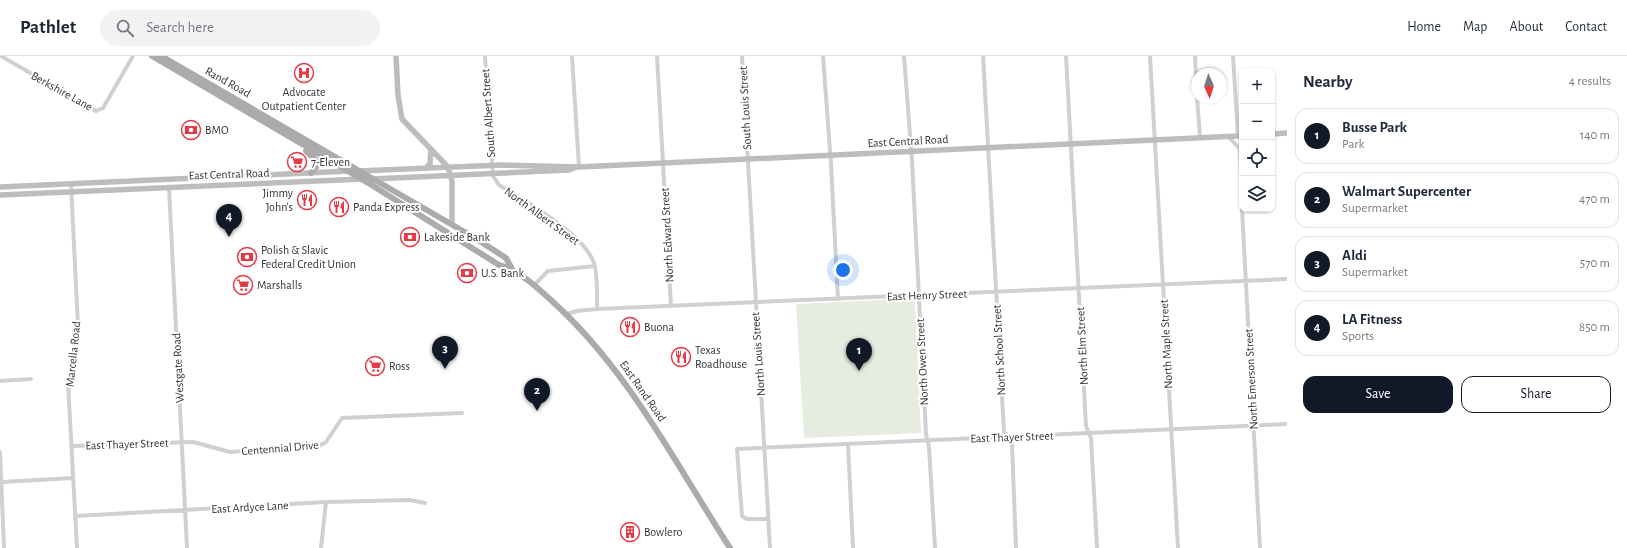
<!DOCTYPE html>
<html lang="en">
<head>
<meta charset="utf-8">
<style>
  body { margin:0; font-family:"Alegreya Sans",sans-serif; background:#f2f2f3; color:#1f2937 }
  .controls { position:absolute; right:12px; top:12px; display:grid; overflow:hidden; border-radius:8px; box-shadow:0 1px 3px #0004 }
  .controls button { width:36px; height:36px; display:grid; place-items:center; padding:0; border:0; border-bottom:1px solid #e0e1e3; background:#fff; color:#1f2937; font:20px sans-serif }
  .compass { position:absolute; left:1191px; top:12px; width:36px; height:36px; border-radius:50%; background:#fff; box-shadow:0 1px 3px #0004; rotate:177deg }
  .you { position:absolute; left:843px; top:214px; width:14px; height:14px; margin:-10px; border:3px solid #fff; border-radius:50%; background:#1a73e8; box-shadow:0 0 0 6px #1a73e833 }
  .badge { display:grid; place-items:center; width:26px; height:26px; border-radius:50%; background:#111827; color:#fff; font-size:13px; font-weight:700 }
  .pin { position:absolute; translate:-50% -33px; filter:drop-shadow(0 1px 2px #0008) }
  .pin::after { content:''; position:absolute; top:21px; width:14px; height:12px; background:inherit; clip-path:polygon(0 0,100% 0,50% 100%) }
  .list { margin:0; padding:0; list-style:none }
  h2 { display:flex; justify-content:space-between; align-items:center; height:52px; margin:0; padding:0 16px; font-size:17px }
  h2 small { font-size:13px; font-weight:400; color:#747a83 }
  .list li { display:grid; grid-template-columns:26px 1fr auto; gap:12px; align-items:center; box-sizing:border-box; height:56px; margin:0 8px 8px; padding:0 8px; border:1px solid #e0e1e3; border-radius:12px }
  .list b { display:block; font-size:15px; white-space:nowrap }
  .list p { margin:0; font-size:13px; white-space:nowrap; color:#747a83 }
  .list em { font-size:13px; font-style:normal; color:#747a83 }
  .actions { display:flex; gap:8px; padding:12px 16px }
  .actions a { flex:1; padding:9px 0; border:1px solid #111827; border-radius:12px; text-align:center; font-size:14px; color:#111827 }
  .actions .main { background:#111827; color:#fff }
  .icon { flex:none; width:22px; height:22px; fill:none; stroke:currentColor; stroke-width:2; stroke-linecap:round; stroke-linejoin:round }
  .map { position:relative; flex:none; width:1287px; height:492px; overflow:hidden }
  header { display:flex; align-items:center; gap:24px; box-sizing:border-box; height:56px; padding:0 20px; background:#fff; border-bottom:1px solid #e0e1e3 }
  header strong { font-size:19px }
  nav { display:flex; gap:22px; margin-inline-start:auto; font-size:14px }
  .search { width:280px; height:36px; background:#f2f2f3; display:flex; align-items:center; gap:10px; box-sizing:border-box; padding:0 14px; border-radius:22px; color:#747a83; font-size:15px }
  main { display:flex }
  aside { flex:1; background:#fff }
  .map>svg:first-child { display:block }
  .green { fill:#e6ecdf }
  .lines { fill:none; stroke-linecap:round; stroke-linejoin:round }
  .street { stroke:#d0d0d0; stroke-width:4 }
  .secondary { stroke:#bdbdbd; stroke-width:5.5 }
  .primary { stroke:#ababab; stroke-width:6 }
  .labels { text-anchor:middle; stroke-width:4; stroke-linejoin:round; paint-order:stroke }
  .street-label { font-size:12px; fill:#333; stroke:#fff }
  .poi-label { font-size:12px; fill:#333; stroke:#fff; text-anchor:start }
</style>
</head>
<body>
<header>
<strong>Pathlet</strong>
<div class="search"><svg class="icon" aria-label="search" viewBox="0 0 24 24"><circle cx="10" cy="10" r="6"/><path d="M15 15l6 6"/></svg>Search here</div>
<nav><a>Home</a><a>Map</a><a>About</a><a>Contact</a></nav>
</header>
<main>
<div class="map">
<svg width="1287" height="492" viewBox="0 0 1287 492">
  <rect width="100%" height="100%" fill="#fff"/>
  <path class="green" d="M 899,243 L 913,243 L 915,245 L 921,377 L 804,382 L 796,248 Z"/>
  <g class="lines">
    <path class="street" d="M 1,0 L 96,55 L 103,52 L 133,0
      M 485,0 L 493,120 L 499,129 C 525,145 584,178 594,207 C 598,221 597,239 597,253
      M 572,0 L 579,111
      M 657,0 L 671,250
      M 742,0 L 770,492
      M 823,0 L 831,108 L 838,243
      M 904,0 L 912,105 L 926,378 L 929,391 L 935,492
      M 983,0 L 1004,376 L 1009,381 L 1012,388 L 1016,492
      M 1066,0 L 1086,370 L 1091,382 L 1097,492
      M 1150,0 L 1178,492
      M 1195,0 L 1197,40
      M 1233,0 L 1238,80
      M 1197,42 L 1200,81
      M 1228,80 L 1240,93 L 1242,143
      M 71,128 L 78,270 L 68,327 L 77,492
      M 169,132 L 187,492
      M 1242,153 L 1260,492
      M 534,229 L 548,215 L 595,210
      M 567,258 L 577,255 L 597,253 L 1287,223
      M 0,325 L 31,323
      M 848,388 L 853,492
      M 72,390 L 193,386 L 230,396 L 319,390 L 326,386 L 342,362 L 462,357
      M 0,396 L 4,492
      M 2,426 L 73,422
      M 76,460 L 326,446 L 410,444 L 425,447
      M 768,463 L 747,463 L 742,460 L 737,393 L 1287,368
      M 321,492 L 326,446"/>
    <path class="secondary" d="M 396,0 L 398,39 L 402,63 L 448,111 L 452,125 L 452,168
      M 1272,78 L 1287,77
      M 426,112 L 430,108 L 431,93
      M 358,115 L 501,109 L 579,111 L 1238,80 L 1242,77
      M 372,123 L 569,114 L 577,111
      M 0,131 L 350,115
      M 0,139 L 363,123"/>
    <path class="primary" d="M 152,0 L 370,128 L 499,209 C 520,215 537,231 553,246 C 629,315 675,407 730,492
      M 161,0 L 475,182 L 506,202 L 512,213
      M 306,95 L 317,105 L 317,110 L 311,117"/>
  </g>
  <defs>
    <g id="hospital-ring" transform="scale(1)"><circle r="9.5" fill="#fff" stroke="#e63946" stroke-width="1.5"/><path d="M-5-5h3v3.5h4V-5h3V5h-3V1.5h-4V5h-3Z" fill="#e63946"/></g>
    <g id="bank-ring" transform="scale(1)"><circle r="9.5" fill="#fff" stroke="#e63946" stroke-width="1.5"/><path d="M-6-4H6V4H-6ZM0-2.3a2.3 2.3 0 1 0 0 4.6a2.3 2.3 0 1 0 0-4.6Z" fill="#e63946"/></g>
    <g id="supermarket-ring" transform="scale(1)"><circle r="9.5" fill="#fff" stroke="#e63946" stroke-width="1.5"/><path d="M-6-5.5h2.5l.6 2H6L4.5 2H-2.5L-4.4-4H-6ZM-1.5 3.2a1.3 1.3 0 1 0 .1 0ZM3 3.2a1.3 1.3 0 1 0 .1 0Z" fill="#e63946"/></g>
    <g id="restaurant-ring" transform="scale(1)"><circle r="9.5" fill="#fff" stroke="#e63946" stroke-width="1.5"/><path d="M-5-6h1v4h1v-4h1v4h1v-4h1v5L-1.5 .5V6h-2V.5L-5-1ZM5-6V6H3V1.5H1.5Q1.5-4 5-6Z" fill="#e63946"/></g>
    <g id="building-ring" transform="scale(1)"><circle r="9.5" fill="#fff" stroke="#e63946" stroke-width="1.5"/><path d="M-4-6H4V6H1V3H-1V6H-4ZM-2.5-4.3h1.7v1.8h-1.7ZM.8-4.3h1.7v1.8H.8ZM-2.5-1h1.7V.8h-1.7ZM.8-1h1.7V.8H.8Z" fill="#e63946"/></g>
  </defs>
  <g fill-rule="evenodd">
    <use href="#hospital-ring" x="304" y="17"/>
    <use href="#bank-ring" x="191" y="74"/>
    <use href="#supermarket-ring" x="297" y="106"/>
    <use href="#restaurant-ring" x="307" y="144"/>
    <use href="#restaurant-ring" x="339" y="151"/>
    <use href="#bank-ring" x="410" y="181"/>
    <use href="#bank-ring" x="247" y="201"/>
    <use href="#bank-ring" x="467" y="217"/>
    <use href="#supermarket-ring" x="243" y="229"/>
    <use href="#restaurant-ring" x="630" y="271"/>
    <use href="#restaurant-ring" x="681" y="301"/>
    <use href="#supermarket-ring" x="375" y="310"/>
    <use href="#building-ring" x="630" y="476"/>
  </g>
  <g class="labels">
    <g class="street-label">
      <text transform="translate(228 26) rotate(29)" y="4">Rand Road</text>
      <text transform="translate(62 35) rotate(29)" y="4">Berkshire Lane</text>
      <text transform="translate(745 52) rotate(-93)" y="4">South Louis Street</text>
      <text transform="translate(488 57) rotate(-94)" y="4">South Albert Street</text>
      <text transform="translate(908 85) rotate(-3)" y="4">East Central Road</text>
      <text transform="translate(229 118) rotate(-2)" y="4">East Central Road</text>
      <text transform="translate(542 160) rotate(36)" y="4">North Albert Street</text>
      <text transform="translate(667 179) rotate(-93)" y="4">North Edward Street</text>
      <text transform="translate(927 239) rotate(-2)" y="4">East Henry Street</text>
      <text transform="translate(1166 288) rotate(-93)" y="4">North Maple Street</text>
      <text transform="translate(1082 290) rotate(-93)" y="4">North Elm Street</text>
      <text transform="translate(999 294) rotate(-93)" y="4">North School Street</text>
      <text transform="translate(73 298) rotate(-84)" y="4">Marcella Road</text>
      <text transform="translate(758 298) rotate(-94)" y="4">North Louis Street</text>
      <text transform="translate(922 306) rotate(-93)" y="4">North Owen Street</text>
      <text transform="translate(178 312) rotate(-93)" y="4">Westgate Road</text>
      <text transform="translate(1251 323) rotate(-93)" y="4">North Emerson Street</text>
      <text transform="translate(643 335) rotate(55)" y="4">East Rand Road</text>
      <text transform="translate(1012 381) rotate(-2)" y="4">East Thayer Street</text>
      <text transform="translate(127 388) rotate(-2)" y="4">East Thayer Street</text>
      <text transform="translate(280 392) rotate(-5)" y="4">Centennial Drive</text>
      <text transform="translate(250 451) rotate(-3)" y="4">East Ardyce Lane</text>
    </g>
    <g class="poi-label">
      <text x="304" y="40" text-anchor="middle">Advocate<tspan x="304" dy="14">Outpatient Center</tspan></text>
      <text x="205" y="78">BMO</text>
      <text x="311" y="110">7-Eleven</text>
      <text x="293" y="141" text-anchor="end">Jimmy<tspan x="293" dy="14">John's</tspan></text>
      <text x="353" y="155">Panda Express</text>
      <text x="424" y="185">Lakeside Bank</text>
      <text x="261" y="198">Polish &amp; Slavic<tspan x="261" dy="14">Federal Credit Union</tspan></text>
      <text x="481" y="221">U.S. Bank</text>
      <text x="257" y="233">Marshalls</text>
      <text x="644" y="275">Buona</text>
      <text x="695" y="298">Texas<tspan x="695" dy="14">Roadhouse</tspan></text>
      <text x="389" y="314">Ross</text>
      <text x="644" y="480">Bowlero</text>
    </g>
  </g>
</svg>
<div class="controls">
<button>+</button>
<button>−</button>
<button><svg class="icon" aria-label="locate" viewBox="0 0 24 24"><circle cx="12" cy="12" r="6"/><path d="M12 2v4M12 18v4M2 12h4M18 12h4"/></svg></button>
<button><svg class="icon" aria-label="layers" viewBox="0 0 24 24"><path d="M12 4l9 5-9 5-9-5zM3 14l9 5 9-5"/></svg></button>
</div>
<svg class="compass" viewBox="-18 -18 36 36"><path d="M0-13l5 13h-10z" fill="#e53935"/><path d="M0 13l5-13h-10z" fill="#747a83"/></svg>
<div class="you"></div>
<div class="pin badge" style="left:859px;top:315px">1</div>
<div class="pin badge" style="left:537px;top:355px">2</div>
<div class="pin badge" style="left:445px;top:313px">3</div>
<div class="pin badge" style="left:229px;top:181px">4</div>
</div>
<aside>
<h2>Nearby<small>4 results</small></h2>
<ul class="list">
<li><span class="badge">1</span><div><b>Busse Park</b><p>Park</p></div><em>140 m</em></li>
<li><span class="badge">2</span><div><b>Walmart Supercenter</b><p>Supermarket</p></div><em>470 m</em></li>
<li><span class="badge">3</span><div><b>Aldi</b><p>Supermarket</p></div><em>570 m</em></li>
<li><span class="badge">4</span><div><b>LA Fitness</b><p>Sports</p></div><em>850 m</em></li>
</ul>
<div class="actions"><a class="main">Save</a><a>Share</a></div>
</aside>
</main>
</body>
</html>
